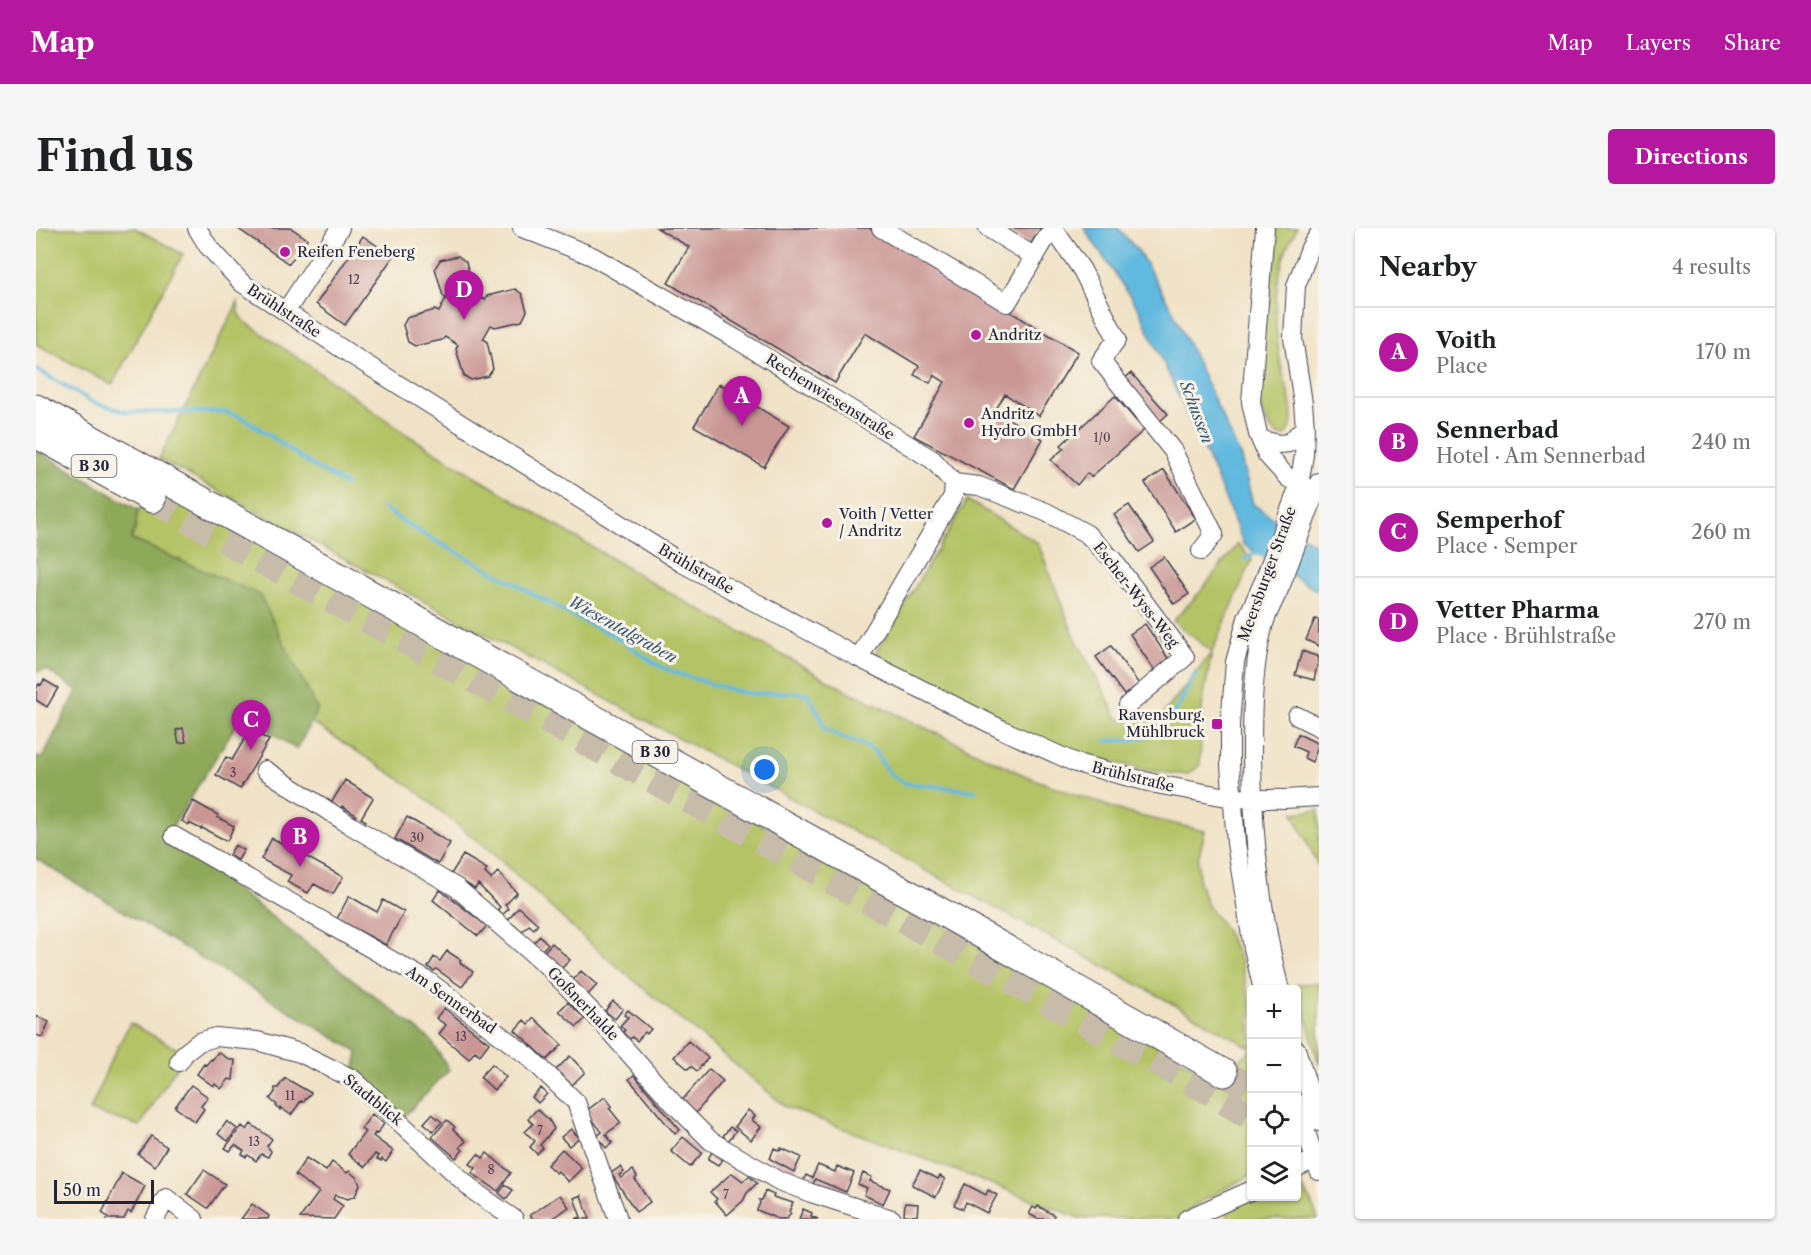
<!DOCTYPE html>
<html lang="en">
<head>
<meta charset="utf-8">
<style>
  body { margin:0; font-family:"Libre Caslon Text",serif; background:#f6f6f6; color:#202124 }
  .controls { position:absolute; right:18px; bottom:18px; display:grid; overflow:hidden; border-radius:6px; box-shadow:0 2px 4px #0004 }
  .controls button { width:54px; height:54px; display:grid; place-items:center; padding:0; border:0; border-bottom:2px solid #e0e0e0; background:#fff; color:#202124; font:30px sans-serif }
  .scale { position:absolute; left:18px; bottom:15px; width:100px; box-sizing:border-box; padding-left:6px; border:3px solid #22223b; border-top:0; font-size:16px; line-height:21px; white-space:nowrap; color:#22223b; -webkit-text-stroke:4px #f7f3e8; paint-order:stroke }
  .you { position:absolute; left:729px; top:542px; width:21px; height:21px; margin:-15px; border:4px solid #fff; border-radius:50%; background:#1a73e8; box-shadow:0 0 0 9px #1a73e833 }
  .badge { display:grid; place-items:center; width:39px; height:39px; border-radius:50%; background:#b5179e; color:#fff; font-size:20px; font-weight:700 }
  .pin { position:absolute; translate:-50% -50px; filter:drop-shadow(0 2px 3px #0008) }
  .pin::after { content:''; position:absolute; top:32px; width:21px; height:18px; background:inherit; clip-path:polygon(0 0,100% 0,50% 100%) }
  .list { margin:0; padding:0; list-style:none }
  h2 { display:flex; justify-content:space-between; align-items:center; height:78px; margin:0; padding:0 24px; font-size:26px }
  h2 small { font-size:20px; font-weight:400; color:#757577 }
  .list li { display:grid; grid-template-columns:39px 1fr auto; gap:18px; align-items:center; box-sizing:border-box; height:90px; padding:0 24px; border-top:2px solid #e0e0e0 }
  .list b { display:block; font-size:22px; white-space:nowrap }
  .list p { margin:0; font-size:20px; white-space:nowrap; color:#757577 }
  .list em { font-size:20px; font-style:normal; color:#757577 }
  .icon { flex:none; width:33px; height:33px; fill:none; stroke:currentColor; stroke-width:2; stroke-linecap:round; stroke-linejoin:round }
  .map { position:relative; flex:none; width:1283px; height:991px; overflow:hidden; border-radius:6px }
  header { display:flex; align-items:center; gap:36px; box-sizing:border-box; height:84px; padding:0 30px; background:#b5179e; color:#fff }
  header strong { font-size:28px }
  nav { display:flex; gap:33px; margin-inline-start:auto; font-size:21px }
  .intro { display:flex; align-items:center; justify-content:space-between; box-sizing:border-box; height:144px; padding:0 36px }
  h1 { margin:0; font-size:42px }
  .button { padding:15px 27px; border-radius:6px; background:#b5179e; color:#fff; font-size:21px; font-weight:700 }
  main { display:flex; gap:36px; padding:0 36px }
  aside { flex:1; background:#fff; border-radius:6px; box-shadow:0 2px 4px #0004 }
  .map>svg:first-child { display:block }
  .green { fill:#b3c365; stroke:#6a7250; stroke-width:1.5 }
  .forest { fill:#8ea95a; stroke:#58664a; stroke-width:1.5 }
  .water { fill:#62b9df; stroke:#426e8d; stroke-width:1.5 }
  .lines { fill:none; stroke-linecap:round; stroke-linejoin:round }
  .stream { stroke:#62b9df; stroke-width:4 }
  .building { fill:#c99694 }
  .highway-tunnel { stroke:#c7bcaa; stroke-width:27; stroke-dasharray:27 14; stroke-linecap:butt }
  .minor-casing { stroke:#413f50; stroke-width:20 }
  .highway-casing { stroke:#413f50; stroke-width:29 }
  .minor { stroke:#fff; stroke-width:18 }
  .highway { stroke:#fff; stroke-width:27 }
  .poi-dot { fill:#b5179e; stroke:#f7f3e8; stroke-width:2 }
  .labels { text-anchor:middle; stroke-width:6; stroke-linejoin:round; paint-order:stroke }
  .number-label { font-size:12px; fill:#4c3f51 }
  .shield { fill:#f7f3e8; stroke:#62616f; stroke-width:1.5 }
  .shield-label { font-size:14px; font-weight:bold; fill:#22223b }
  .poi-label { font-size:15px; fill:#22223b; stroke:#f7f3e8; text-anchor:start }
  .street-label { font-size:15px; fill:#22223b; stroke:#f7f3e8 }
  .water-label { font-size:16px; font-style:italic; fill:#385774; stroke:#f7f3e8 }
</style>
</head>
<body>
<header>
<strong>Map</strong>
<nav><a>Map</a><a>Layers</a><a>Share</a></nav>
</header>
<div class="intro"><h1>Find us</h1><a class="button">Directions</a></div>
<main>
<div class="map">
<svg width="1283" height="991" viewBox="0 0 1283 991">
  <rect width="100%" height="100%" fill="#f7f3e8"/>
  <filter id="ink" filterUnits="userSpaceOnUse"><feTurbulence type="fractalNoise" baseFrequency=".0167" numOctaves="2"/><feDisplacementMap in="SourceGraphic" scale="12" xChannelSelector="R" yChannelSelector="G"/><feConvolveMatrix kernelMatrix="1 2 1 2 8 2 1 2 1" color-interpolation-filters="sRGB"/></filter>
  <filter id="wash" filterUnits="userSpaceOnUse"><feTurbulence type="fractalNoise" baseFrequency=".008" numOctaves="4" result="noise"/><feDisplacementMap in="SourceGraphic" scale="24" xChannelSelector="R" yChannelSelector="G"/><feGaussianBlur stdDeviation="1.35" result="paint"/><feColorMatrix in="noise" values="0 0 0 0 0 0 0 0 0 0 0 0 0 0 0 0 0 1.4 0 .05"/><feComposite in="paint" operator="in"/></filter>
  <g filter="url(#wash)">
    <rect width="100%" height="100%" fill="#f0e2c6"/>
    <path class="green" d="M 0,0 L 99,0 L 147,26 L 76,157 L 0,116 Z
      M 1235,0 L 1261,0 C 1257,8 1252,16 1249,25 C 1237,61 1238,101 1245,138 C 1249,156 1265,196 1249,208 L 1240,207 C 1226,192 1225,181 1221,161 Z
      M 202,74 L 203,85 L 208,93 L 307,161 L 370,206 L 476,271 L 623,359 L 808,461 L 992,549 L 1091,585 L 1169,603 L 1162,631 L 1163,654 L 1172,678 L 1189,701 L 1204,731 L 1215,781 L 1215,820 L 1114,763 L 123,231 Z
      M 129,263 L 1180,851 L 1215,822 L 1215,947 L 1162,975 L 1143,991 L 1043,990 L 937,949 L 750,879 L 551,713 L 464,632 L 373,557 L 275,494 L 281,481 L 95,311 L 99,302 L 102,282 Z
      M 931,272 L 1002,315 L 1036,403 L 1082,491 L 1122,493 L 1176,424 L 1137,393 L 1164,364 L 1202,316 L 1216,332 L 1176,424 L 1166,478 L 1164,537 L 1152,547 L 1108,542 L 1034,522 L 969,498 L 839,426 Z
      M 1283,582 L 1283,640 L 1257,585 Z
      M 1283,755 L 1283,837 L 1261,756 Z
      M 94,795 L 149,825 L 104,898 L 54,883 L 73,836 Z
      M 1261,950 L 1276,976 L 1282,991 L 1193,991 L 1188,975 L 1216,968 L 1260,968 Z"/>
    <path class="forest" d="M 0,222 L 102,282 L 99,302 L 95,311 L 224,367 L 281,481 L 261,522 L 207,486 L 128,612 L 205,649 L 200,661 L 395,812 L 413,842 L 364,893 L 317,851 L 322,824 L 0,631 L 0,529 L 6,530 L 41,463 L 11,442 L 0,443 Z"/>
    <path class="water" d="M 1048,0 L 1082,0 L 1103,24 L 1136,81 L 1204,227 L 1217,276 L 1235,289 L 1283,319 L 1283,364 L 1208,317 L 1179,246 L 1102,80 Z"/>
    <g class="lines">
      <path class="stream" d="M 0,141 L 58,175 L 91,184 L 189,184 L 208,190 L 277,238 L 310,257
        M 348,281 C 388,309 432,330 475,353 C 499,367 522,381 547,393 C 558,399 570,403 580,409 C 597,419 611,433 630,441 C 652,450 677,456 700,463 C 725,470 746,460 772,466 L 783,486 L 788,500 L 807,510 L 824,515 L 838,523 L 854,546 L 869,555 L 940,563
        M 1209,331 L 1224,322
        M 1070,513 C 1078,512 1086,513 1094,512 C 1132,507 1145,475 1159,445"/>
    </g>
    <g id="blocks">
      <path class="building" d="M 201,0 L 255,0 L 271,11 L 253,36 Z
        M 621,0 L 833,0 L 1042,124 L 1003,188 L 969,166 L 959,183 L 1007,211 L 978,261 L 878,208 L 909,154 L 898,147 L 894,155 L 878,147 L 883,138 L 829,105 L 799,155 L 632,55 L 653,19 Z
        M 967,0 L 1005,0 L 994,17 Z
        M 327,8 L 357,29 L 309,97 L 280,76 Z
        M 422,28 L 430,34 L 437,59 L 435,64 L 449,72 L 451,68 L 479,61 L 486,66 L 491,83 L 486,93 L 459,99 L 455,97 L 447,111 L 451,113 L 457,141 L 452,148 L 435,152 L 428,148 L 420,121 L 422,117 L 409,109 L 406,112 L 379,118 L 372,114 L 367,97 L 371,90 L 399,82 L 403,84 L 410,70 L 407,68 L 399,40 L 404,32 Z
        M 1095,145 L 1132,186 L 1124,193 L 1087,152 Z
        M 683,156 L 753,198 L 728,239 L 658,198 Z
        M 1079,168 L 1108,202 L 1055,249 L 1051,245 L 1041,257 L 1015,232 L 1028,220 L 1025,217 Z
        M 1128,242 L 1160,291 L 1140,304 L 1109,255 Z
        M 1093,277 L 1118,314 L 1103,324 L 1078,287 Z
        M 1128,329 L 1153,366 L 1138,376 L 1113,339 Z
        M 1279,391 L 1283,392 L 1283,418 L 1270,412 Z
        M 1109,396 L 1134,433 L 1119,443 L 1094,406 Z
        M 1075,418 L 1103,456 L 1088,467 L 1060,429 Z
        M 1266,423 L 1283,429 L 1278,452 L 1259,447 Z
        M 8,452 L 22,460 L 11,479 L 0,472 L 0,460 L 3,456 L 5,457 Z
        M 147,500 L 150,514 L 143,515 L 140,502 Z
        M 214,502 L 233,512 L 204,561 L 180,547 L 190,529 L 196,532 Z
        M 1262,506 L 1283,516 L 1276,534 L 1268,530 L 1270,524 L 1257,518 Z
        M 309,552 L 337,570 L 325,590 L 330,593 L 327,597 L 318,591 L 320,587 L 306,578 L 303,582 L 294,577 Z
        M 157,573 L 182,587 L 181,589 L 198,598 L 191,613 L 166,600 L 165,601 L 153,595 L 152,597 L 146,593 Z
        M 371,589 L 414,615 L 402,636 L 359,611 Z
        M 236,610 L 307,649 L 297,666 L 278,656 L 272,665 L 251,654 L 255,647 L 225,631 Z
        M 199,617 L 208,622 L 202,632 L 193,627 Z
        M 427,627 L 451,641 L 449,645 L 455,651 L 462,644 L 481,665 L 469,677 L 473,681 L 466,687 L 462,681 L 464,679 L 442,656 L 439,661 L 415,646 Z
        M 404,662 L 451,698 L 442,708 L 397,672 Z
        M 313,668 L 341,684 L 347,672 L 368,684 L 350,717 L 301,691 Z
        M 483,679 L 502,696 L 498,701 L 493,697 L 486,704 L 472,692 Z
        M 504,708 L 512,716 L 504,724 L 496,716 Z
        M 516,715 L 534,732 L 523,743 L 505,727 Z
        M 411,723 L 425,732 L 424,735 L 437,744 L 426,759 L 400,741 L 398,743 L 392,739 L 398,729 L 404,733 Z
        M 545,743 L 561,757 L 550,769 L 534,755 Z
        M 577,773 L 587,781 L 579,791 L 569,783 Z
        M 532,774 L 549,791 L 541,799 L 523,783 Z
        M 408,780 L 453,815 L 444,827 L 439,823 L 433,831 L 403,806 L 410,797 L 400,790 Z
        M 592,782 L 615,801 L 611,806 L 609,804 L 601,813 L 596,809 L 594,811 L 586,805 L 589,802 L 584,798 L 592,789 L 588,787 Z
        M 0,788 L 13,794 L 6,809 L 0,807 Z
        M 498,790 L 526,817 L 511,832 L 479,802 L 488,792 L 492,796 Z
        M 652,813 L 672,830 L 661,843 L 655,838 L 652,841 L 638,829 Z
        M 182,824 L 194,832 L 199,832 L 197,852 L 193,851 L 185,861 L 179,856 L 177,858 L 161,846 L 168,836 L 170,837 L 175,831 L 176,832 Z
        M 534,828 L 549,844 L 536,857 L 520,842 Z
        M 456,836 L 470,849 L 458,862 L 444,849 Z
        M 673,841 L 687,853 L 657,888 L 643,876 Z
        M 598,847 L 644,902 L 639,906 L 593,851 Z
        M 249,850 L 275,865 L 267,874 L 265,873 L 255,887 L 245,880 L 244,882 L 240,878 L 241,877 L 234,871 L 239,864 L 239,860 L 242,860 Z
        M 155,857 L 172,869 L 165,878 L 168,881 L 159,894 L 139,879 Z
        M 505,860 L 511,866 L 502,875 L 496,869 Z
        M 569,869 L 576,878 L 573,880 L 585,895 L 570,906 L 576,915 L 570,920 L 561,908 L 566,904 L 550,883 Z
        M 501,881 L 513,892 L 518,901 L 504,917 L 507,920 L 501,926 L 494,919 L 499,913 L 489,904 L 497,896 L 492,891 Z
        M 712,882 L 719,888 L 716,892 L 725,899 L 715,912 L 699,899 Z
        M 336,886 L 348,896 L 341,906 L 339,905 L 337,908 L 357,923 L 350,934 L 346,931 L 345,933 L 341,931 L 343,928 L 339,926 L 329,939 L 312,926 L 329,904 L 325,901 Z
        M 396,886 L 406,894 L 397,903 L 388,895 Z
        M 411,892 L 419,899 L 417,901 L 430,913 L 424,919 L 427,922 L 420,930 L 396,909 Z
        M 191,893 L 201,901 L 192,913 L 182,906 Z
        M 215,896 L 236,911 L 231,918 L 235,923 L 232,929 L 225,926 L 220,933 L 212,927 L 210,929 L 206,926 L 208,923 L 199,917 L 194,923 L 189,920 L 206,898 L 211,902 Z
        M 694,899 L 700,903 L 692,913 L 687,908 Z
        M 535,901 L 543,910 L 533,918 L 525,909 Z
        M 115,908 L 131,919 L 119,938 L 102,926 Z
        M 647,909 L 666,925 L 654,939 L 635,923 Z
        M 738,920 L 744,923 L 745,920 L 765,929 L 758,944 L 734,931 Z
        M 526,921 L 546,940 L 532,954 L 522,943 L 520,945 L 511,937 Z
        M 676,924 L 687,931 L 682,937 L 672,931 Z
        M 451,925 L 475,945 L 462,963 L 436,945 L 440,940 L 434,936 L 442,926 L 447,930 Z
        M 270,930 L 290,943 L 296,934 L 311,945 L 313,943 L 321,950 L 324,957 L 319,968 L 312,971 L 299,967 L 297,971 L 307,978 L 298,991 L 264,990 L 283,964 L 259,947 Z
        M 782,937 L 799,944 L 801,938 L 818,945 L 810,964 L 779,951 L 776,959 L 766,955 L 770,947 L 776,950 Z
        M 584,939 L 588,944 L 583,947 L 585,950 L 597,942 L 601,949 L 599,951 L 614,974 L 600,984 L 575,945 Z
        M 168,942 L 189,956 L 172,980 L 151,966 Z
        M 884,942 L 902,951 L 904,948 L 909,951 L 900,969 L 876,957 Z
        M 86,945 L 109,958 L 95,985 L 92,983 L 88,991 L 71,991 L 72,989 L 66,985 Z
        M 696,945 L 707,953 L 713,948 L 721,955 L 711,965 L 707,973 L 691,987 L 679,973 L 681,971 L 674,964 Z
        M 827,945 L 836,949 L 834,953 L 854,961 L 847,976 L 828,967 L 831,960 L 822,956 Z
        M 929,956 L 950,967 L 952,962 L 961,967 L 951,985 L 930,974 L 927,981 L 918,977 Z
        M 469,957 L 477,962 L 470,971 L 463,965 Z
        M 729,963 L 738,967 L 737,969 L 757,975 L 753,984 L 755,986 L 750,991 L 742,991 L 721,982 L 724,975 L 723,972 L 726,972 Z
        M 524,967 L 533,979 L 516,991 L 497,991 L 494,987 Z
        M 545,967 L 547,973 L 554,991 L 539,991 L 545,989 L 538,970 Z
        M 869,975 L 882,976 L 881,988 L 868,987 Z
        M 216,976 L 233,988 L 232,991 L 205,991 Z
        M 1002,978 L 1018,987 L 1017,991 L 1002,991 L 993,986 L 997,979 L 1000,981 Z
        M 767,981 L 776,985 L 775,988 L 782,991 L 763,991 Z"/>
    </g>
  </g>
  <g filter="url(#ink)">
    <use href="#blocks" fill-opacity="0" stroke="#413f50" stroke-width="1.5"/>
    <g class="lines">
      <path class="highway-tunnel" d="M 116,271 L 1174,864 L 1216,890
        M 1188,845 L 1216,861
        M 1260,918 L 1283,932"/>
      <g class="minor-casing">
        <path id="minor" d="M 161,0 L 172,18 L 206,55 L 317,128 L 646,335 L 823,430 L 967,502 L 1040,535 L 1120,556 L 1196,570 L 1248,571 L 1283,569
          M 486,0 L 556,28 L 700,111 L 897,232 L 918,255 L 917,268 L 823,430
          M 845,0 L 971,75 L 1011,8 L 1018,3
          M 952,0 L 999,29
          M 1017,0 L 1046,42 L 1081,111 L 1065,133 L 1137,223 L 1178,306 L 1165,323
          M 1229,0 L 1215,174 L 1222,206 L 1231,227 L 1252,250 L 1271,260
          M 250,83 L 304,0
          M 1226,212 L 1243,216 L 1253,215 L 1269,199
          M 918,255 L 943,258 L 1010,284 L 1051,306 L 1077,332 L 1149,429 L 1092,477
          M 1261,488 L 1283,499
          M 229,542 L 314,597 L 421,660 L 511,738 L 560,788 L 638,876 L 675,913 L 743,953 L 775,965 L 856,991
          M 138,608 L 392,753 L 492,828 L 540,874 L 582,991
          M 1227,762 L 1217,720 L 1200,615 L 1194,537 L 1194,497 L 1199,434 L 1211,390 L 1228,353 L 1263,257 L 1268,227 L 1269,199 L 1267,175 L 1257,110 L 1260,58 L 1274,20 L 1283,6
          M 1244,762 C 1224,683 1216,602 1216,521 C 1216,480 1217,440 1227,399 C 1231,384 1239,371 1245,357 C 1258,323 1271,288 1283,254
          M 1260,821 L 1283,894
          M 143,834 L 149,825 L 163,814 L 180,809 L 221,813 L 264,825 L 317,851 L 439,964 L 478,991
          M 1260,875 L 1283,943
          M 1260,940 L 1283,929
          M 119,991 L 130,970 L 158,991
          M 1151,991 L 1216,962"/>
      </g>
      <g class="highway-casing">
        <path id="highway" d="M 0,180 L 911,687 L 1188,845
          M 0,206 L 116,271"/>
      </g>
      <use href="#minor" class="minor"/>
      <use href="#highway" class="highway"/>
    </g>
  </g>
  <g class="poi-dot">
    <circle cx="249" cy="24" r="6"/>
    <circle cx="940" cy="107" r="6"/>
    <circle cx="933" cy="195" r="6"/>
    <circle cx="791" cy="295" r="6"/>
    <rect x="1175" y="490" width="12" height="12" rx="3"/>
  </g>
  <g class="labels">
    <g class="number-label">
      <text x="318" y="56">12</text>
      <text x="1066" y="214">1/0</text>
      <text x="197" y="549">3</text>
      <text x="381" y="614">30</text>
      <text x="425" y="813">13</text>
      <text x="254" y="872">11</text>
      <text x="504" y="907">7</text>
      <text x="218" y="918">13</text>
      <text x="455" y="946">8</text>
      <text x="690" y="971">7</text>
    </g>
    <g class="shield">
      <rect x="35.5" y="227" width="45" height="22" rx="4.5"/>
      <rect x="596.5" y="513" width="45" height="22" rx="4.5"/>
    </g>
    <g class="shield-label">
      <text x="58" y="243">B 30</text>
      <text x="619" y="529">B 30</text>
    </g>
    <g class="poi-label">
      <text x="261" y="29">Reifen Feneberg</text>
      <text x="952" y="112">Andritz</text>
      <text x="945" y="191">Andritz<tspan x="945" dy="17">Hydro GmbH</tspan></text>
      <text x="803" y="291">Voith / Vetter<tspan x="803" dy="17">/ Andritz</tspan></text>
      <text x="1169" y="492" text-anchor="end">Ravensburg,<tspan x="1169" dy="17">Mühlbruck</tspan></text>
    </g>
    <g class="street-label">
      <text transform="translate(248 83) rotate(33)" y="5">Brühlstraße</text>
      <text transform="translate(794 169) rotate(32)" y="5">Rechenwiesenstraße</text>
      <text transform="translate(660 341) rotate(30)" y="5">Brühlstraße</text>
      <text transform="translate(1231 346) rotate(-70)" y="5">Meersburger Straße</text>
      <text transform="translate(1100 367) rotate(52)" y="5">Escher-Wyss-Weg</text>
      <text transform="translate(1097 549) rotate(14)" y="5">Brühlstraße</text>
      <text transform="translate(415 772) rotate(35)" y="5">Am Sennerbad</text>
      <text transform="translate(547 776) rotate(46)" y="5">Goßnerhalde</text>
      <text transform="translate(337 872) rotate(39)" y="5">Stadtblick</text>
    </g>
    <g class="water-label">
      <text transform="translate(1161 184) rotate(69)" y="6">Schussen</text>
      <text transform="translate(587 401) rotate(29)" y="6">Wiesentalgraben</text>
    </g>
  </g>
</svg>
<div class="controls">
<button>+</button>
<button>−</button>
<button><svg class="icon" aria-label="locate" viewBox="0 0 24 24"><circle cx="12" cy="12" r="6"/><path d="M12 2v4M12 18v4M2 12h4M18 12h4"/></svg></button>
<button><svg class="icon" aria-label="layers" viewBox="0 0 24 24"><path d="M12 4l9 5-9 5-9-5zM3 14l9 5 9-5"/></svg></button>
</div>
<div class="scale">50 m</div>
<div class="you"></div>
<div class="pin badge" style="left:706px;top:198px">A</div>
<div class="pin badge" style="left:264px;top:639px">B</div>
<div class="pin badge" style="left:215px;top:522px">C</div>
<div class="pin badge" style="left:428px;top:92px">D</div>
</div>
<aside>
<h2>Nearby<small>4 results</small></h2>
<ul class="list">
<li><span class="badge">A</span><div><b>Voith</b><p>Place</p></div><em>170 m</em></li>
<li><span class="badge">B</span><div><b>Sennerbad</b><p>Hotel · Am Sennerbad</p></div><em>240 m</em></li>
<li><span class="badge">C</span><div><b>Semperhof</b><p>Place · Semper</p></div><em>260 m</em></li>
<li><span class="badge">D</span><div><b>Vetter Pharma</b><p>Place · Brühlstraße</p></div><em>270 m</em></li>
</ul>
</aside>
</main>
</body>
</html>
